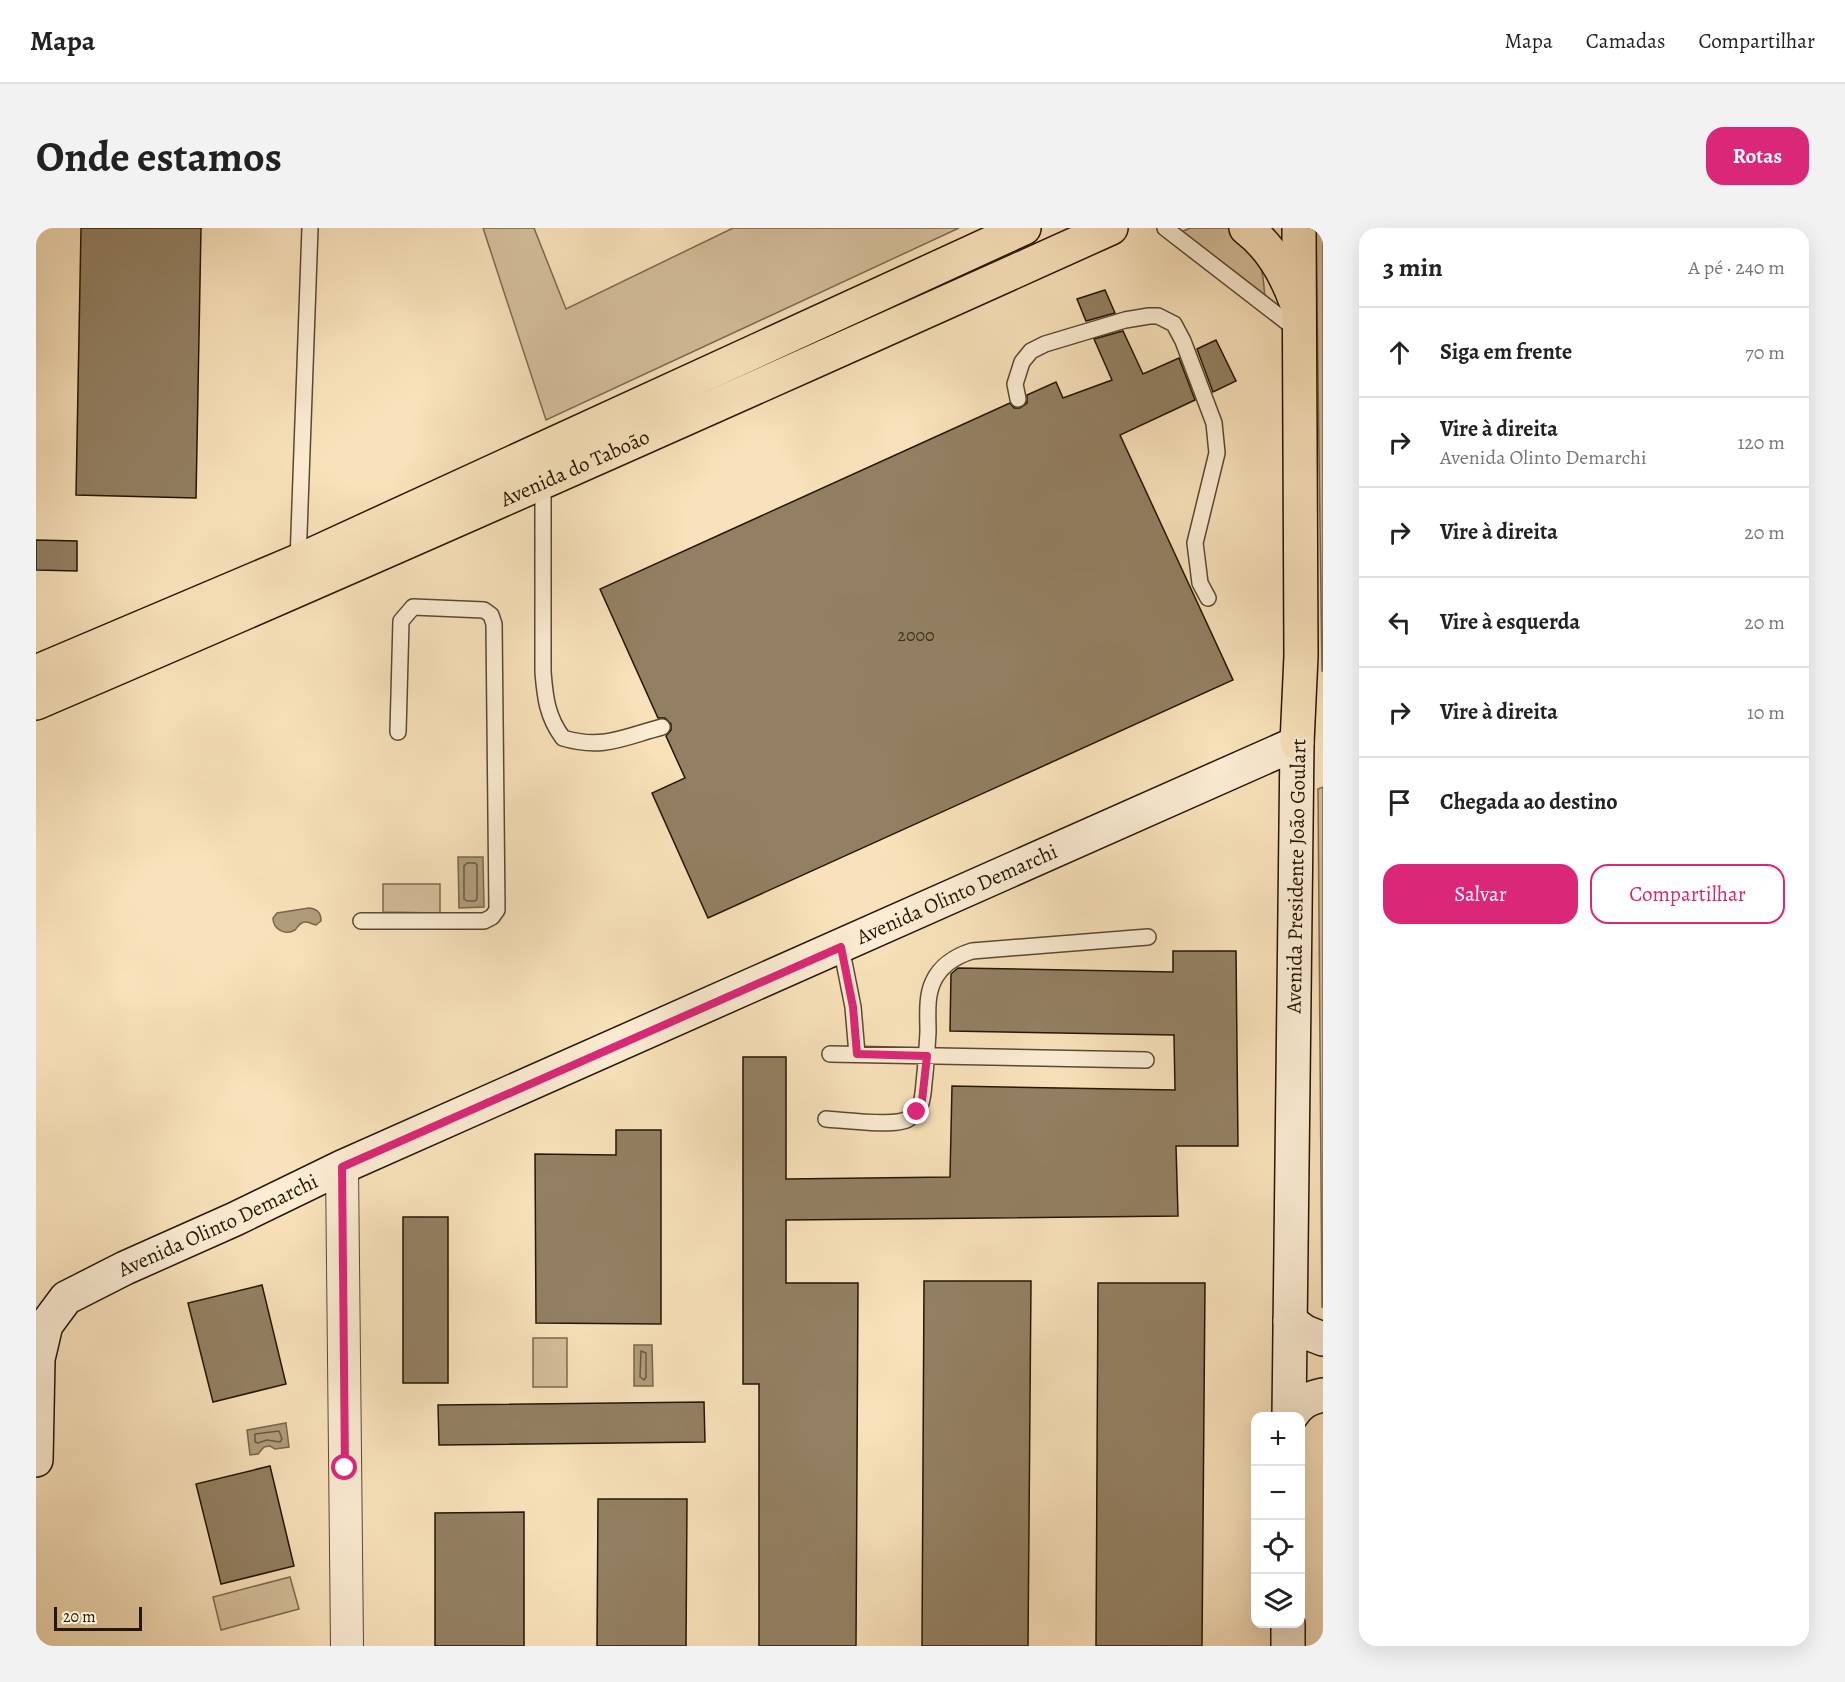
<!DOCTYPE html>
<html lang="pt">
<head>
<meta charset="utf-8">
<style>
  body { margin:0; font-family:Alegreya,serif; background:#f2f2f2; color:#222 }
  .controls { position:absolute; right:18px; bottom:18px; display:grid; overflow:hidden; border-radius:12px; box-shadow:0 6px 24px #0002 }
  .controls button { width:54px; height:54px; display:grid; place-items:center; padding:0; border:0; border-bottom:2px solid #e0e0e0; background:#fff; color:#222; font:30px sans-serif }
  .scale { position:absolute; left:18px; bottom:15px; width:88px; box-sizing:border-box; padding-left:6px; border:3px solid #251604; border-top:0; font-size:16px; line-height:21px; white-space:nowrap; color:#251604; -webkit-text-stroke:4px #fbecd3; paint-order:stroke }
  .stop { position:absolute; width:18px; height:18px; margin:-14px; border:4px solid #db2777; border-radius:50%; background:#fff }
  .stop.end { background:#db2777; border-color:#fff; box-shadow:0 2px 6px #0008 }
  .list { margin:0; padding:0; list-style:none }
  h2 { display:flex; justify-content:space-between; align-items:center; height:78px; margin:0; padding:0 24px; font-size:26px }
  h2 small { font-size:20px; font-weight:400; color:#767676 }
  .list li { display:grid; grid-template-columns:39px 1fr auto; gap:18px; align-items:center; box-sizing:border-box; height:90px; padding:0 24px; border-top:2px solid #e0e0e0 }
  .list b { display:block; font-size:22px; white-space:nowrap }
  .list p { margin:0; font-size:20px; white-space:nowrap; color:#767676 }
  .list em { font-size:20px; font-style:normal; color:#767676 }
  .actions { display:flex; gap:12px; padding:18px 24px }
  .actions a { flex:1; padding:14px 0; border:2px solid #db2777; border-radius:18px; text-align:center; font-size:21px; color:#db2777 }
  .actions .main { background:#db2777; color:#fff }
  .icon { flex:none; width:33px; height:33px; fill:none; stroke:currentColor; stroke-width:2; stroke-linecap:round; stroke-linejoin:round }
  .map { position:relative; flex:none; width:1287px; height:1418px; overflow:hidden; border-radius:18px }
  header { display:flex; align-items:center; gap:36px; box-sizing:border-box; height:84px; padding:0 30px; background:#fff; border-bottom:2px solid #e0e0e0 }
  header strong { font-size:28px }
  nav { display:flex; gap:33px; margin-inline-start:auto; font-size:21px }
  .intro { display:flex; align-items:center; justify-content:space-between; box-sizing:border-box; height:144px; padding:0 36px }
  h1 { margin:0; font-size:42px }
  .button { padding:15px 27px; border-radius:18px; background:#db2777; color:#fff; font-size:21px; font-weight:700 }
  main { display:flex; gap:36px; padding:0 36px }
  aside { flex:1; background:#fff; border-radius:18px; box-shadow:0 6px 24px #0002 }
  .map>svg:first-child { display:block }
  .green { fill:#d5bf9c; stroke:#7d6a50; stroke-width:1.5 }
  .water { fill:#b19d7d; stroke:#79674d; stroke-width:1.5 }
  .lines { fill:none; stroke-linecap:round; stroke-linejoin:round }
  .shore { stroke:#6b5a40; stroke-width:1.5 }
  .building { fill:#938063; stroke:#251604; stroke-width:1.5 }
  .lane-casing { stroke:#5a4932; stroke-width:18 }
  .street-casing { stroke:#5a4932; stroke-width:34 }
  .secondary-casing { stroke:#251604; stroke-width:36 }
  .primary-casing { stroke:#251604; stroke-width:36 }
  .lane { stroke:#fbecd3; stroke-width:15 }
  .street { stroke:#fbecd3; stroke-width:32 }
  .secondary { stroke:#fbecd3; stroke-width:33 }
  .primary { stroke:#f9e2bb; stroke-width:33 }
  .route { stroke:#db2777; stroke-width:8 }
  .labels { text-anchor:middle; stroke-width:4.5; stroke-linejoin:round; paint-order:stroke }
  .number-label { font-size:18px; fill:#40301c }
  .street-label { font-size:21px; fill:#251604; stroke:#fbecd3 }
</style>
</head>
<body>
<header>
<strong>Mapa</strong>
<nav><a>Mapa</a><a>Camadas</a><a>Compartilhar</a></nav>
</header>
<div class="intro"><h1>Onde estamos</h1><a class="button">Rotas</a></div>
<main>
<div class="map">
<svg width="1287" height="1418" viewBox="0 0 1287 1418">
  <rect width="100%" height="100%" fill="#f9e2bb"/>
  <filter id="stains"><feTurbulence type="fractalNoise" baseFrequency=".00333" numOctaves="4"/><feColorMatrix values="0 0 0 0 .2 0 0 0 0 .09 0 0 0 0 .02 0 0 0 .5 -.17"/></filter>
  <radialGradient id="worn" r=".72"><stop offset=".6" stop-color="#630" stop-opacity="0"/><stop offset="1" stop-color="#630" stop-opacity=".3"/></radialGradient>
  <path class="green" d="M 447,0 L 498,0 L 530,81 L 697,0 L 923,0 L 510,192 Z
    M 1154,0 L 1195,0 C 1224,29 1226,30 1229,71 L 1143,5 Z
    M 1280,0 L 1287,0 L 1287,443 L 1286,443 Z
    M 1287,559 L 1287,1079 L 1286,1079 L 1282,561 Z
    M 347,656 L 404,656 L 404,685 L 347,684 Z
    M 497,1110 L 531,1110 L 531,1159 L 497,1159 Z
    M 254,1349 L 263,1381 L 185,1402 L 177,1369 Z"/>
  <path class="water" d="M 422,629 L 447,629 L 448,679 L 423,680 Z
    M 273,680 C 281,681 285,684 285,693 L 280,697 C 275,696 270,692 266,695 C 263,696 261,700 259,702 C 249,708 237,701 237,690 L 241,685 Z
    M 598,1117 L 616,1117 L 617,1158 L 598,1158 Z
    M 250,1195 L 253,1219 L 239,1221 L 234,1218 L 228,1219 L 222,1226 L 214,1227 L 211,1202 Z"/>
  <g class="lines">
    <path class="shore" d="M 431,635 L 439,635 L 441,637 L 441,671 L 439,673 L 431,673 L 428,671 L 428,638 Z
      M 605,1123 L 610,1125 L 610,1149 L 608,1152 L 604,1149 Z
      M 243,1203 L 246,1211 L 244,1214 L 231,1212 L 222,1215 L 219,1214 L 219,1206 Z"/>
  </g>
  <path class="building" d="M 45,0 L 165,0 L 160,270 L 40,267 Z
    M 1069,62 L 1079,85 L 1050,93 L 1041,71 Z
    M 1087,103 L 1107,146 L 1143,130 L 1159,172 L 1084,207 L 1197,452 L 672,690 L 616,565 L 649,550 L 630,508 L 635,502 L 635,496 L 629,490 L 622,490 L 564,361 L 974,175 L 978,180 L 984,180 L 991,175 L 991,167 L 1020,154 L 1027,170 L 1076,152 L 1058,111 Z
    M 1180,112 L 1200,153 L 1177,164 L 1161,121 Z
    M 0,312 L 41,313 L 41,343 L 0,342 Z
    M 1137,723 L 1200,723 L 1202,918 L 1140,918 L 1142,988 L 750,992 L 750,1055 L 822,1055 L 820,1418 L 723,1418 L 723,1156 L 707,1156 L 707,829 L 750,829 L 750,951 L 914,949 L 916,858 L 1139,862 L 1138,807 L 914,803 L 915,746 L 922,740 L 1137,744 Z
    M 580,902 L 625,902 L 625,1096 L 500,1095 L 499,926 L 580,927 Z
    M 367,989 L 412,989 L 412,1155 L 367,1155 Z
    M 888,1053 L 995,1053 L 992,1418 L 886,1418 Z
    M 1062,1055 L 1169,1055 L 1166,1418 L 1060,1418 Z
    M 226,1057 L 250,1156 L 177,1174 L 152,1075 Z
    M 668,1174 L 669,1214 L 403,1217 L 402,1177 Z
    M 234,1238 L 258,1338 L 185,1356 L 160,1256 Z
    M 562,1271 L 651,1271 L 650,1418 L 561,1418 Z
    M 488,1284 L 488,1418 L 399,1418 L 399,1285 Z"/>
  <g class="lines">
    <g class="lane-casing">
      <path id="lane" d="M 1129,0 L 1261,102
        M 982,171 L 979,156 L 986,134 L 995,123 L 1009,116 L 1089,92 L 1113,88 L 1122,88 L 1138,96 L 1147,113 L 1178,195 L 1181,225 L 1159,315 L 1164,355 L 1172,370
        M 507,253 L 507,444 C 509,469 511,489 527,510 C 567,522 588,509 626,499
        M 262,333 L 274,0
        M 325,693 L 448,693 L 456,689 L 461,682 L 458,396 L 455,387 L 448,382 L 377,379 L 365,393 L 362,504
        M 805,719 L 817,779 L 821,826
        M 794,826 L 1110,832
        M 790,891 C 807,892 859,899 872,891 C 886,883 887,869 888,855 C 890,838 891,821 892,804 C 892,788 890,769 897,754 C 904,738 920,728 936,723 L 1112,709"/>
    </g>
    <g class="street-casing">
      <path id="street" d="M 306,939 L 311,1418"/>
    </g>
    <g class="secondary-casing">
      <g id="secondary">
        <path d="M 1254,1093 L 1269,1104 L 1287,1111"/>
        <path d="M 1255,1188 C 1263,1175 1272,1170 1287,1167"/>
        <path id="s1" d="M 0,1232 L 2,1131 L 10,1097 L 30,1070 L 89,1040 L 199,991 L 306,939 L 1261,515 L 1253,1188"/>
        <path d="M 1252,1418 L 1252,1396"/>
      </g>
    </g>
    <g class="primary-casing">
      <g id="primary">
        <path d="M 1210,0 C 1234,18 1250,46 1260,74"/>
        <path d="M 0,444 L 262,333 L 988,0"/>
        <path id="s2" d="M 0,475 C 360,321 718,161 1075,0"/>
        <path d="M 1261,515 L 1265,428 L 1263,0"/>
      </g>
    </g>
    <use href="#lane" class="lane"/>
    <use href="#street" class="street"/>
    <use href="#secondary" class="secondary"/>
    <use href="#primary" class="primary"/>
  </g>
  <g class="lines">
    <path class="route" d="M 309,1240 L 306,939 L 805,719 L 817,779 L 821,826 L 891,828 L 886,873 L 881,884"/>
  </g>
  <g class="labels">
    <g class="number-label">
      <text x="880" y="413">2000</text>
    </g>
    <g class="street-label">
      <text dy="7" stroke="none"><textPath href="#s2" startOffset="588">Avenida do Taboão</textPath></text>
      <text transform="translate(1260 648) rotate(-89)" y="7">Avenida Presidente João Goulart</text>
      <text dy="7" stroke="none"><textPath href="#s1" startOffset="1148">Avenida Olinto Demarchi</textPath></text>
      <text dy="7" stroke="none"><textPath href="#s1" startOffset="338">Avenida Olinto Demarchi</textPath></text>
    </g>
  </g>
  <rect width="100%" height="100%" filter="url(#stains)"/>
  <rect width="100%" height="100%" fill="url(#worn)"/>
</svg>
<div class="controls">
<button>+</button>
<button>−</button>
<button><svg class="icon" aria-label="locate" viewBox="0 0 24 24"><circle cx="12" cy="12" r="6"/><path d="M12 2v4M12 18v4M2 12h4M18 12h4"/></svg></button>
<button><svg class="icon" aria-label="layers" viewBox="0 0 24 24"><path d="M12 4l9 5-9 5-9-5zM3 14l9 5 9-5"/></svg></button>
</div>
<div class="scale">20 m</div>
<div class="stop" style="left:309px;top:1240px"></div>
<div class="stop end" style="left:881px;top:884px"></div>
</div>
<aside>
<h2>3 min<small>A pé · 240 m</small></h2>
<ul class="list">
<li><svg class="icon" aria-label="ahead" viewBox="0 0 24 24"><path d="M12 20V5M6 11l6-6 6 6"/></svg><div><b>Siga em frente</b></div><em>70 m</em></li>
<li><svg class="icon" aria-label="right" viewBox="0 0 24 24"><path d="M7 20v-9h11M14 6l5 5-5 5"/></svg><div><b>Vire à direita</b><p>Avenida Olinto Demarchi</p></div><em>120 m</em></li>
<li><svg class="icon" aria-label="right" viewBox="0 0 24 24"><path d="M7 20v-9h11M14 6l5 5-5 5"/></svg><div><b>Vire à direita</b></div><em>20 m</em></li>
<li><svg class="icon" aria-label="left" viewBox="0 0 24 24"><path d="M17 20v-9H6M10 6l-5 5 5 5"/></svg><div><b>Vire à esquerda</b></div><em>20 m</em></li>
<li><svg class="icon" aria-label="right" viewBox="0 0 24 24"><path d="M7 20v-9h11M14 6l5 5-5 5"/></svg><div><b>Vire à direita</b></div><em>10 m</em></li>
<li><svg class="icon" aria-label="arrive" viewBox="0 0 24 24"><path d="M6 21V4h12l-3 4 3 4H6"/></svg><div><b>Chegada ao destino</b></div></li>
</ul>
<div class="actions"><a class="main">Salvar</a><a>Compartilhar</a></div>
</aside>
</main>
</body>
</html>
